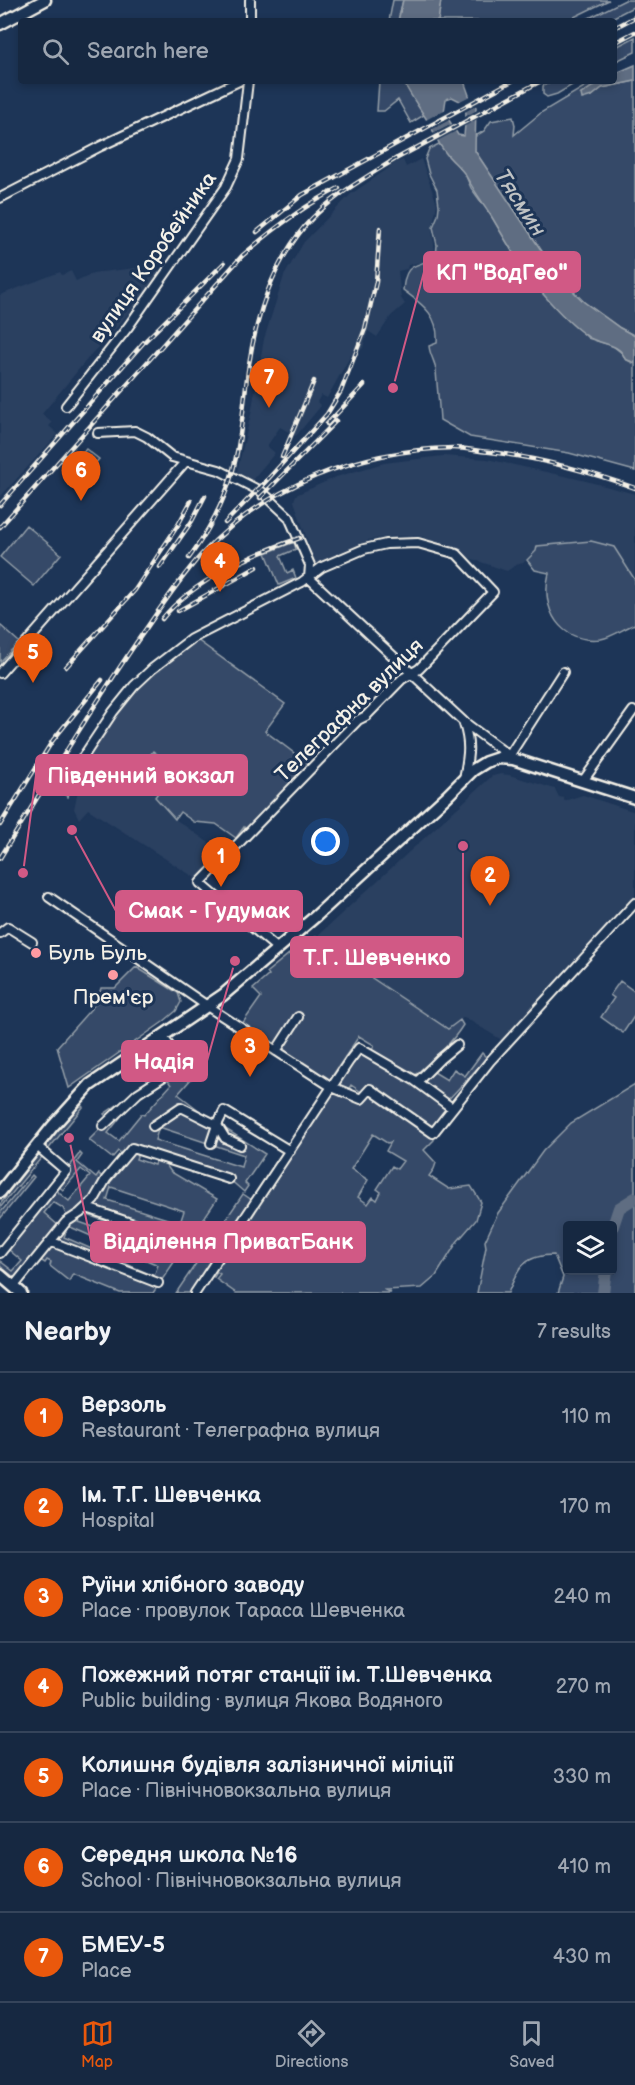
<!DOCTYPE html>
<html lang="en">
<head>
<meta charset="utf-8">
<style>
  body { margin:0; font-family:"Balsamiq Sans",sans-serif; background:#1f3048; color:#f1f3f6 }
  .controls { position:absolute; right:18px; bottom:18px; display:grid; overflow:hidden; border-radius:6px; box-shadow:0 3px 9px #0003 }
  .controls button { width:54px; height:54px; display:grid; place-items:center; padding:0; border:0; border-bottom:2px solid #35445a; background:#162841; color:#f1f3f6; font:30px sans-serif }
  .you { position:absolute; left:326px; top:842px; width:21px; height:21px; margin:-15px; border:4px solid #fff; border-radius:50%; background:#1a73e8; box-shadow:0 0 0 9px #1a73e833 }
  .badge { display:grid; place-items:center; width:39px; height:39px; border-radius:50%; background:#ea580c; color:#fff; font-size:20px; font-weight:700 }
  .pin { position:absolute; translate:-50% -50px; filter:drop-shadow(0 2px 3px #0008) }
  .pin::after { content:''; position:absolute; top:32px; width:21px; height:18px; background:inherit; clip-path:polygon(0 0,100% 0,50% 100%) }
  .list { margin:0; padding:0; list-style:none }
  h2 { display:flex; justify-content:space-between; align-items:center; height:78px; margin:0; padding:0 24px; font-size:26px }
  h2 small { font-size:20px; font-weight:400; color:#9ea6b1 }
  .list li { display:grid; grid-template-columns:39px 1fr auto; gap:18px; align-items:center; box-sizing:border-box; height:90px; padding:0 24px; border-top:2px solid #35445a }
  .list b { display:block; font-size:22px; white-space:nowrap }
  .list p { margin:0; font-size:20px; white-space:nowrap; color:#9ea6b1 }
  .list em { font-size:20px; font-style:normal; color:#9ea6b1 }
  .icon { flex:none; width:33px; height:33px; fill:none; stroke:currentColor; stroke-width:2; stroke-linecap:round; stroke-linejoin:round }
  .map { position:relative; flex:none; width:635px; height:1293px; overflow:hidden }
  .search { position:absolute; background:#162841; box-shadow:0 3px 9px #0003; left:18px; right:18px; top:18px; height:66px; display:flex; align-items:center; gap:15px; box-sizing:border-box; padding:0 21px; border-radius:6px; color:#9ea6b1; font-size:22px }
  .sheet { height:708px; background:#162841 }
  nav { display:flex; justify-content:space-around; align-items:center; box-sizing:border-box; height:84px; border-top:2px solid #35445a; background:#162841; font-size:16px; color:#9ea6b1 }
  nav a { display:grid; justify-items:center; gap:3px }
  nav .on { color:#ea580c }
  .map>svg:first-child { display:block }
  .built { fill:#2a4060 }
  .green { fill:#354a67; stroke:#949ea8; stroke-width:1.5; fill-rule:evenodd }
  .water { fill:#5e6d82; stroke:#9aa2ab; stroke-width:1.5; fill-rule:evenodd }
  .pier { fill:#1d3557 }
  .lines { fill:none; stroke-linecap:round; stroke-linejoin:round }
  .river { stroke:#5e6d82; stroke-width:12 }
  .street-casing { stroke:#f4f1e8; stroke-width:12 }
  .secondary-casing { stroke:#f4f1e8; stroke-width:15 }
  .street { stroke:#1d3557; stroke-width:8 }
  .secondary { stroke:#1d3557; stroke-width:10 }
  .rail-casing { stroke:#f4f1e8; stroke-width:4.5 }
  .rail { stroke:#1d3557; stroke-width:2; stroke-dasharray:7; stroke-linecap:butt }
  .poi-dot { fill:#ff9aa2; stroke:#1d3557; stroke-width:2 }
  .labels { text-anchor:middle; stroke-width:6; stroke-linejoin:round; paint-order:stroke }
  .street-label { font-size:21px; fill:#f4f1e8; stroke:#1d3557 }
  .poi-label { font-size:21px; fill:#f4f1e8; stroke:#1d3557; text-anchor:start }
  .water-label { font-size:22px; font-style:italic; fill:#c0c3c4; stroke:#1d3557 }
  .leader { fill:none; stroke:#d15985; stroke-width:2 }
  .callout-dot { fill:#d15985; stroke:#1d3557; stroke-width:2 }
  .callout { fill:#d15985; stroke:#d15985; stroke-width:2 }
  .callout-label { font-size:22px; text-anchor:middle; font-weight:bold; fill:#fff }
</style>
</head>
<body>
<div class="map">
<svg width="635" height="1293" viewBox="0 0 635 1293">
  <rect width="100%" height="100%" fill="#1d3557"/>
  <filter id="ink" filterUnits="userSpaceOnUse"><feTurbulence type="fractalNoise" baseFrequency=".0167" numOctaves="2"/><feDisplacementMap in="SourceGraphic" scale="12" xChannelSelector="R" yChannelSelector="G"/><feConvolveMatrix kernelMatrix="1 2 1 2 8 2 1 2 1" color-interpolation-filters="sRGB"/></filter>
  <g filter="url(#ink)">
    <path class="built" d="M 421,159 L 437,204 L 432,229 L 436,259 L 408,265 L 407,269 L 398,271 L 401,298 L 405,304 L 391,316 L 377,337 L 368,331 L 363,348 L 358,353 L 351,355 L 327,398 L 321,395 L 317,402 L 321,406 L 296,436 L 280,427 L 267,446 L 275,453 L 252,480 L 237,472 L 251,414 L 264,339 L 284,276 L 304,242 L 351,194 L 389,168 L 394,163 L 403,160 L 406,167 Z
      M 136,268 L 164,270 L 114,331 L 93,352 L 42,414 L 52,423 L 49,426 L 58,434 L 0,497 L 0,295 L 60,272 L 62,275 L 71,271 L 76,281 L 93,273 Z
      M 443,456 L 487,459 L 582,480 L 635,494 L 635,580 L 614,547 L 536,551 L 523,563 L 516,565 L 507,571 L 426,543 L 425,537 L 397,536 L 368,540 L 367,545 L 319,566 L 315,563 L 294,501 L 296,495 L 336,477 L 384,463 Z
      M 153,751 L 176,768 L 155,797 L 175,819 L 222,852 L 200,881 L 88,809 L 79,819 L 74,809 L 85,758 Z
      M 501,774 L 509,775 L 555,789 L 559,797 L 564,798 L 564,801 L 583,795 L 635,812 L 635,899 L 505,1042 L 464,1017 L 448,1029 L 342,958 L 316,937 L 492,776 Z"/>
    <path class="green" d="M 393,0 L 403,0 L 398,21 L 389,21 Z
      M 441,0 L 609,0 L 566,21 L 438,21 Z
      M 625,0 L 635,0 L 635,6 L 606,21 L 583,21 Z
      M 635,37 L 635,52 L 614,62 L 614,48 Z
      M 379,81 L 403,81 L 424,115 L 411,123 L 398,100 L 384,111 L 377,111 Z
      M 552,81 L 579,81 L 557,94 L 547,97 L 543,94 L 543,86 Z
      M 594,81 L 601,81 L 581,94 L 592,96 L 602,88 L 635,81 L 635,336 L 620,328 L 584,302 L 565,283 L 559,270 L 545,256 L 475,151 L 474,137 L 484,131 L 491,121 L 513,117 L 515,125 L 514,135 L 542,112 Z
      M 439,144 L 465,174 L 471,188 L 492,217 L 524,271 L 588,338 L 613,346 L 623,354 L 625,359 L 635,364 L 635,471 L 569,453 L 470,437 L 440,420 C 439,403 437,386 436,370 C 435,361 430,356 429,346 L 437,343 C 439,315 423,305 403,290 C 406,260 415,269 436,257 L 437,245 L 433,227 L 438,215 L 439,206 L 437,190 L 429,174 L 425,159 L 429,149 Z
      M 86,449 L 99,459 L 81,480 L 68,469 Z
      M 26,525 L 61,554 L 34,586 L 0,557 Z
      M 591,541 L 614,547 L 635,580 L 635,624 C 624,628 613,637 601,639 C 560,644 540,609 549,573 L 535,570 L 527,560 L 536,551 L 537,546 Z
      M 294,542 L 296,549 L 280,556 L 287,573 L 293,570 L 296,578 L 279,585 L 266,553 Z
      M 0,625 L 19,642 L 0,662 Z
      M 191,639 L 197,640 L 285,704 L 265,731 L 314,768 L 250,833 L 244,827 L 236,838 L 216,824 L 194,822 L 180,812 L 175,819 L 155,797 L 175,768 L 153,751 L 126,789 L 83,757 L 134,686 Z
      M 76,759 L 68,797 L 65,795 L 66,791 L 59,787 Z
      M 316,937 L 342,958 L 448,1029 L 460,1020 L 463,1025 C 450,1046 432,1060 414,1076 L 372,1050 L 374,1045 L 359,1036 L 329,1081 L 242,1024 L 261,997 L 253,989 L 269,975 L 267,972 L 305,941 Z
      M 136,967 L 178,993 L 181,1002 L 176,1011 L 163,1022 L 69,1088 L 57,1047 L 97,1002 L 101,988 L 115,988 Z
      M 620,981 L 635,992 L 635,1015 L 623,1033 L 601,1017 L 614,998 L 610,995 Z
      M 482,1053 L 487,1058 L 446,1102 L 452,1108 L 433,1133 L 434,1140 L 424,1150 L 436,1163 L 434,1169 L 429,1176 L 449,1189 L 471,1186 L 481,1202 L 476,1220 L 457,1242 L 436,1276 L 422,1288 L 385,1290 L 391,1293 L 236,1293 L 216,1279 L 220,1274 L 217,1272 L 214,1277 L 208,1274 L 195,1293 L 176,1293 L 243,1194 L 255,1202 L 349,1061 L 358,1055 L 365,1055 L 421,1084 L 434,1072 L 447,1080 L 454,1069 L 465,1076 ZM 351,1085 L 367,1096 L 362,1102 L 345,1095 ZM 373,1134 L 387,1143 L 391,1142 L 386,1151 L 403,1161 L 397,1169 L 392,1166 L 377,1189 L 381,1192 L 377,1200 L 373,1197 L 368,1204 L 358,1197 L 368,1180 L 351,1169 Z
      M 184,1066 L 192,1078 L 178,1094 L 213,1121 L 265,1154 L 245,1183 L 248,1186 L 244,1192 L 229,1179 L 164,1162 L 171,1172 L 217,1199 L 153,1293 L 120,1293 L 73,1274 L 69,1281 L 50,1266 L 51,1262 L 47,1260 L 45,1263 L 37,1258 L 19,1281 L 0,1266 L 0,1261 L 13,1271 L 22,1261 L 9,1250 L 6,1253 L 1,1245 L 60,1172 L 47,1162 L 49,1159 L 62,1169 L 63,1175 L 80,1153 L 82,1155 L 77,1162 L 96,1178 L 99,1174 L 102,1177 L 107,1171 L 111,1174 L 119,1163 L 116,1161 L 121,1153 L 118,1151 L 112,1158 L 89,1140 L 109,1120 L 104,1114 L 155,1079 L 129,1102 L 130,1105 L 108,1133 L 119,1141 L 141,1114 L 144,1115 L 171,1085 L 167,1079 ZM 159,1127 L 244,1155 L 241,1167 L 155,1140 ZM 138,1153 L 156,1159 L 154,1165 L 136,1159 ZM 81,1169 L 90,1176 L 69,1201 L 59,1193 L 55,1185 L 56,1184 L 63,1190 ZM 111,1187 L 184,1211 L 180,1223 L 107,1200 ZM 53,1202 L 63,1208 L 67,1217 L 75,1222 L 70,1220 L 59,1226 L 44,1213 ZM 82,1213 L 168,1243 L 166,1252 L 79,1222 ZM 68,1226 L 158,1265 L 154,1276 L 64,1237 Z
      M 635,1084 L 635,1293 L 558,1293 L 563,1277 L 554,1255 C 524,1255 518,1268 508,1293 L 477,1293 L 486,1247 L 485,1241 L 498,1213 L 543,1151 L 571,1123 ZM 568,1226 L 612,1226 L 612,1270 L 568,1270 Z
      M 78,1103 L 83,1107 L 0,1208 L 0,1204 L 6,1197 L 4,1196 Z
      M 32,1175 L 34,1177 L 0,1219 L 0,1213 Z"/>
    <path class="water" d="M 403,0 L 441,0 L 438,21 L 398,21 Z
      M 635,65 L 635,81 L 602,88 L 592,96 L 582,99 L 581,94 L 601,81 L 614,81 L 614,74 Z
      M 403,81 L 464,81 L 470,98 L 476,107 L 475,151 L 545,256 L 559,270 L 565,283 L 584,302 L 620,328 L 635,336 L 635,363 L 625,359 C 620,342 598,345 587,336 C 573,327 561,314 550,302 C 527,277 510,248 493,219 C 484,204 474,191 466,176 C 461,167 451,161 445,152 C 437,143 434,130 427,120 C 419,107 410,95 403,81 ZM 452,97 L 462,102 L 466,113 L 464,136 L 458,135 L 444,112 L 446,99 Z"/>
    <path class="pier" d="M 472,95 L 477,105 L 463,113 L 458,102 Z
      M 446,109 L 451,119 L 429,131 L 424,121 Z
      M 479,109 L 479,118 L 463,127 L 463,118 Z
      M 454,123 L 458,130 L 435,142 L 431,135 Z"/>
    <g class="lines">
      <path class="river" d="M 612,1229 L 619,1208 L 635,1198
        M 603,1293 L 606,1270"/>
      <g class="street-casing">
        <path id="street" d="M 250,21 L 250,0
          M 0,198 L 101,146 L 239,81
          M 66,406 L 128,327 L 226,187 L 239,159 L 248,81
          M 98,433 L 135,431 L 147,437 L 172,457 L 219,470 L 262,492 L 289,517 L 310,565 L 309,578 L 464,722 L 512,758
          M 0,673 L 186,461
          M 509,756 L 563,672
          M 83,757 L 113,712 L 134,686 L 152,669 L 191,639 L 302,582 L 322,567 L 364,549 L 386,544 L 418,543 L 457,554 L 493,592 L 419,669 L 402,679 L 366,716 L 358,720 L 200,883 L 278,949
          M 464,779 C 468,757 471,746 464,724
          M 583,781 L 633,711
          M 49,897 L 213,1010 L 332,1087 L 361,1099 L 370,1089 L 433,1133 L 490,1061 L 635,903
          M 0,933 L 8,927 L 32,942
          M 276,1051 L 298,1017
          M 417,1082 L 440,1059 L 457,1045
          M 217,1125 L 225,1138 L 240,1145
          M 103,1126 L 138,1093 L 183,1064 L 162,1036
          M 153,1126 L 181,1107 L 217,1125 L 224,1111 L 290,1151
          M 211,1143 L 217,1125
          M 87,1208 L 154,1231
          M 52,1242 L 158,1283
          M 0,1253 L 66,1171 L 37,1146
          M 14,1286 L 66,1222 L 80,1213 L 94,1200 L 106,1179 L 132,1148 L 229,1179
          M 195,1293 L 349,1061 L 359,1048 L 414,1080 L 452,1108"/>
      </g>
      <g class="secondary-casing">
        <path id="secondary" d="M 0,24 L 45,0
          M 0,1192 L 52,1127 L 90,1085 L 223,995 L 316,916 L 447,796 L 473,770 L 486,762 L 498,758 L 513,759 L 635,798
          M 0,1275 L 21,1293"/>
      </g>
      <use href="#street" class="street"/>
      <use href="#secondary" class="secondary"/>
      <g class="rail-casing">
        <path id="rail" d="M 614,28 L 635,17
          M 614,43 L 635,32
          M 390,162 L 541,81
          M 257,232 L 302,195 L 512,81
          M 327,424 L 364,385
          M 282,457 L 314,381
          M 258,490 L 327,414 L 341,391 L 365,329 L 376,282 L 380,228
          M 260,498 L 336,421
          M 0,505 L 144,342 L 224,263
          M 225,523 L 263,484
          M 0,527 L 242,256 C 273,229 303,206 339,188
          M 189,558 C 207,533 222,507 231,477 C 242,440 243,402 249,364 C 257,314 272,266 305,226 C 330,197 365,178 397,158
          M 160,567 L 192,521 L 205,496
          M 178,611 L 257,567
          M 162,619 C 192,581 255,553 300,538
          M 66,667 L 135,590 L 178,525 L 191,501
          M 0,825 L 53,740 L 102,680
          M 0,858 C 45,786 88,713 136,643 C 157,613 177,582 201,555 C 266,485 359,450 453,448 C 465,448 478,451 490,452 C 539,458 588,471 635,488"/>
      </g>
      <use href="#rail" class="rail"/>
    </g>
  </g>
  <g class="poi-dot">
    <circle cx="36" cy="953" r="6"/>
    <circle cx="113" cy="975" r="6"/>
  </g>
  <g class="labels">
    <g class="street-label">
      <text transform="translate(153 257) rotate(-55)" y="7">вулиця Коробейника</text>
      <text transform="translate(349 710) rotate(-44)" y="7">Телеграфна вулиця</text>
    </g>
    <g class="poi-label">
      <text x="48" y="960">Буль Буль</text>
      <text x="113" y="1004" text-anchor="middle">Прем'єр</text>
    </g>
    <g class="water-label">
      <text transform="translate(521 202) rotate(57)" y="8">Тясмин</text>
    </g>
  </g>
  <path class="leader" d="M393 388L424 272M23 873L36 775M72 830L116 911M463 846L463 957M235 961L207 1061M69 1138L91 1242"/>
  <g class="callout-dot">
    <circle cx="393" cy="388" r="6"/>
    <circle cx="23" cy="873" r="6"/>
    <circle cx="72" cy="830" r="6"/>
    <circle cx="463" cy="846" r="6"/>
    <circle cx="235" cy="961" r="6"/>
    <circle cx="69" cy="1138" r="6"/>
  </g>
  <g class="callout">
    <rect x="424" y="252" width="156" height="40" rx="6"/>
    <rect x="36" y="755" width="211" height="40" rx="6"/>
    <rect x="116" y="891" width="186" height="40" rx="6"/>
    <rect x="291" y="937" width="172" height="40" rx="6"/>
    <rect x="122" y="1041" width="85" height="40" rx="6"/>
    <rect x="91" y="1222" width="274" height="40" rx="6"/>
  </g>
  <g class="callout-label">
    <text x="502" y="280">КП "ВодГео"</text>
    <text x="141" y="783">Південний вокзал</text>
    <text x="209" y="918">Смак - Гудумак</text>
    <text x="377" y="965">Т.Г. Шевченко</text>
    <text x="164" y="1069">Надія</text>
    <text x="228" y="1249">Відділення ПриватБанк</text>
  </g>
</svg>
<div class="controls">
<button><svg class="icon" aria-label="layers" viewBox="0 0 24 24"><path d="M12 4l9 5-9 5-9-5zM3 14l9 5 9-5"/></svg></button>
</div>
<div class="you"></div>
<div class="pin badge" style="left:221px;top:887px">1</div>
<div class="pin badge" style="left:490px;top:906px">2</div>
<div class="pin badge" style="left:250px;top:1077px">3</div>
<div class="pin badge" style="left:220px;top:592px">4</div>
<div class="pin badge" style="left:33px;top:683px">5</div>
<div class="pin badge" style="left:81px;top:501px">6</div>
<div class="pin badge" style="left:269px;top:408px">7</div>
<div class="search"><svg class="icon" aria-label="search" viewBox="0 0 24 24"><circle cx="10" cy="10" r="6"/><path d="M15 15l6 6"/></svg>Search here</div>
</div>
<section class="sheet">
<h2>Nearby<small>7 results</small></h2>
<ul class="list">
<li><span class="badge">1</span><div><b>Верзоль</b><p>Restaurant · Телеграфна вулиця</p></div><em>110 m</em></li>
<li><span class="badge">2</span><div><b>Ім. Т.Г. Шевченка</b><p>Hospital</p></div><em>170 m</em></li>
<li><span class="badge">3</span><div><b>Руїни хлібного заводу</b><p>Place · провулок Тараса Шевченка</p></div><em>240 m</em></li>
<li><span class="badge">4</span><div><b>Пожежний потяг станції ім. Т.Шевченка</b><p>Public building · вулиця Якова Водяного</p></div><em>270 m</em></li>
<li><span class="badge">5</span><div><b>Колишня будівля залізничної міліції</b><p>Place · Північновокзальна вулиця</p></div><em>330 m</em></li>
<li><span class="badge">6</span><div><b>Середня школа №16</b><p>School · Північновокзальна вулиця</p></div><em>410 m</em></li>
<li><span class="badge">7</span><div><b>БМЕУ-5</b><p>Place</p></div><em>430 m</em></li>
</ul>
</section>
<nav>
<a class="on"><svg class="icon" aria-label="map" viewBox="0 0 24 24"><path d="M3 6l6-2 6 2 6-2v14l-6 2-6-2-6 2zM9 4v14M15 6v14"/></svg>Map</a>
<a><svg class="icon" aria-label="directions" viewBox="0 0 24 24"><path d="M12 3l9 9-9 9-9-9zM9 14v-3h6M13 9l2 2-2 2"/></svg>Directions</a>
<a><svg class="icon" aria-label="saved" viewBox="0 0 24 24"><path d="M7 4h10v16l-5-4-5 4z"/></svg>Saved</a>
</nav>
</body>
</html>
